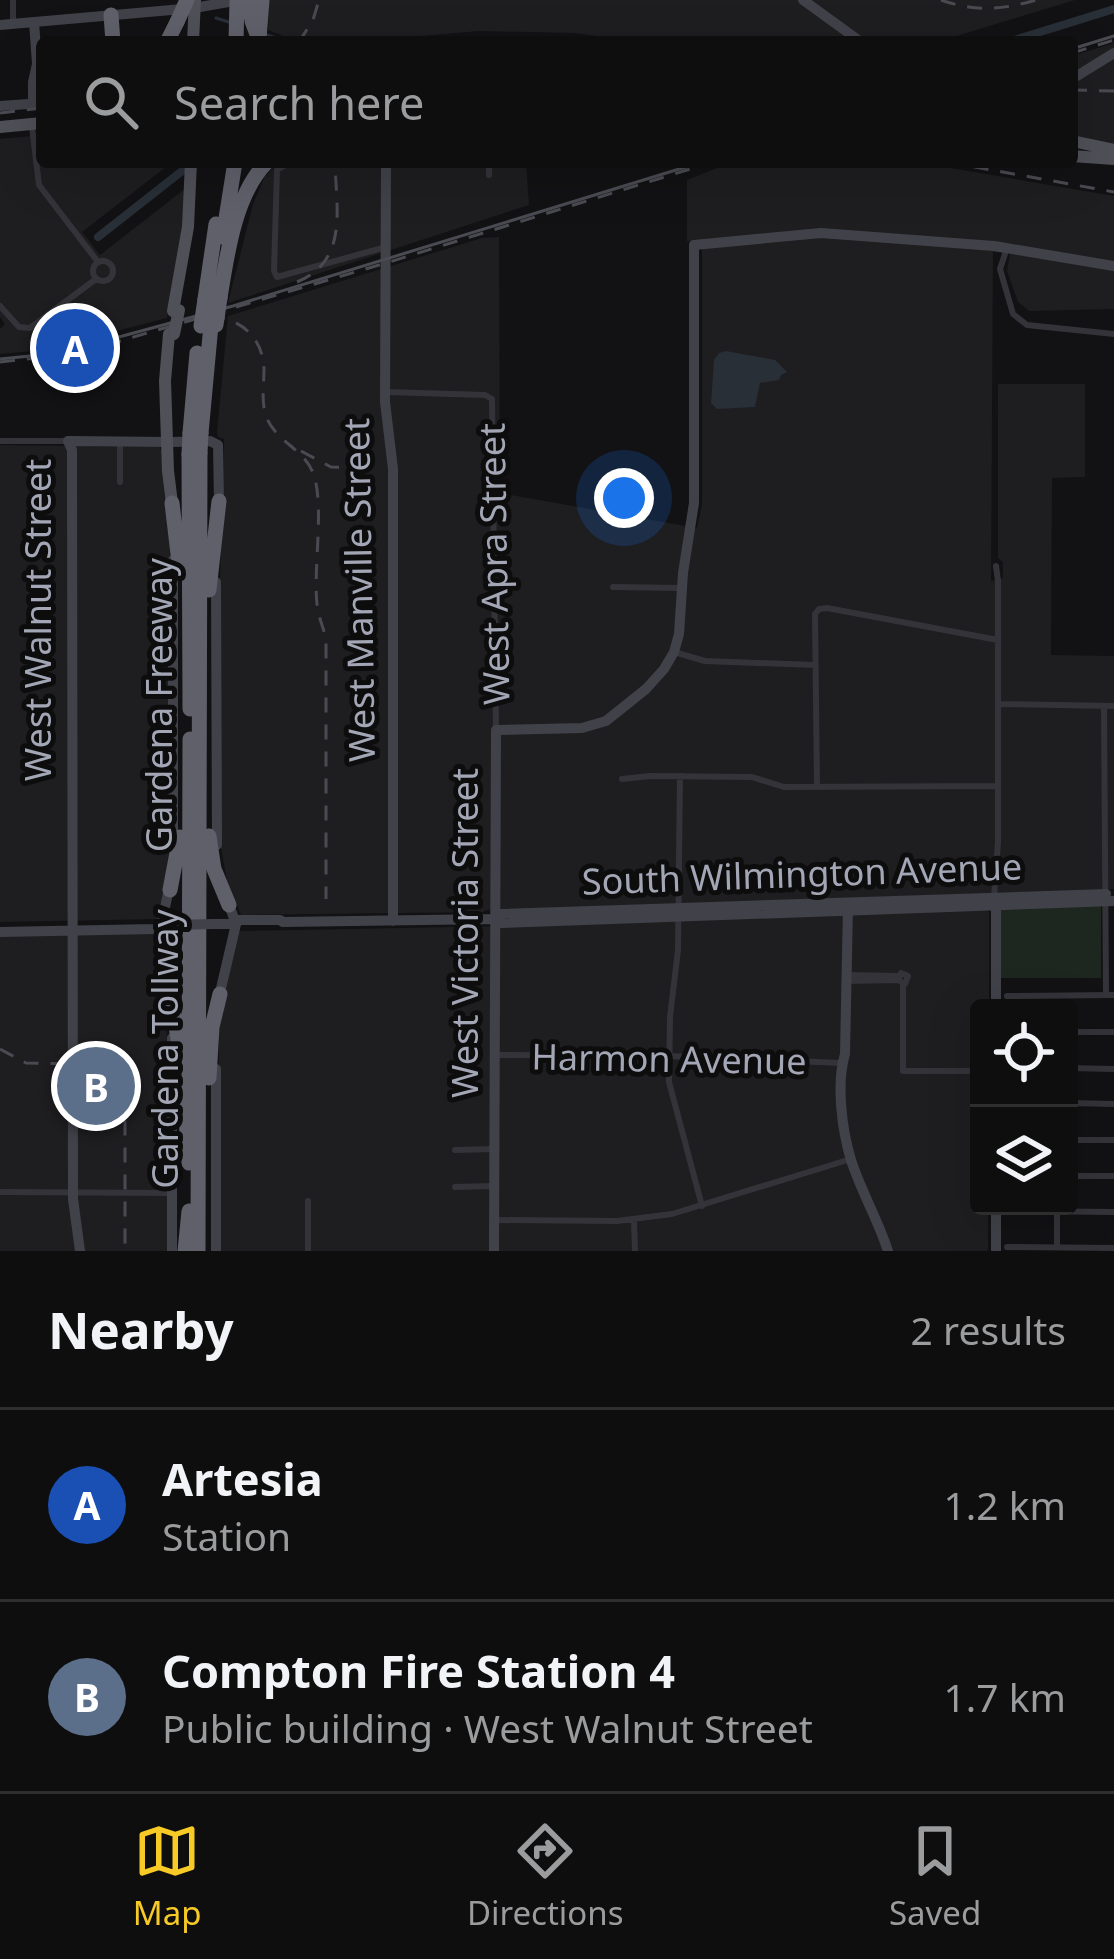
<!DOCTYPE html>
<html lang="en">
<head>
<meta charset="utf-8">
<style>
  body { margin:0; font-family:"Noto Sans",sans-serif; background:#1c1c1d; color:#f1f3f6 }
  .controls { position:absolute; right:36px; bottom:36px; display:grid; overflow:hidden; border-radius:12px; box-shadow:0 12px 48px #0002 }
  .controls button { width:108px; height:108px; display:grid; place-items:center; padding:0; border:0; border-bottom:3px solid #2e2e2f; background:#0e0e0f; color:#f1f3f6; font:60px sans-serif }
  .you { position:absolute; left:624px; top:498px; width:42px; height:42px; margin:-30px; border:9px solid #fff; border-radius:50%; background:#1a73e8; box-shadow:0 0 0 18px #1a73e833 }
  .badge { display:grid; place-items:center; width:78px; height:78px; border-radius:50%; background:#f7ca26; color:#fff; font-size:39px; font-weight:700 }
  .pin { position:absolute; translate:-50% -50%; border:6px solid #fff; box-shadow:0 3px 12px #0006 }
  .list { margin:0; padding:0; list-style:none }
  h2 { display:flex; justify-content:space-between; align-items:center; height:156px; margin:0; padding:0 48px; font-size:51px }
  h2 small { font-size:39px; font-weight:400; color:#9b9c9e }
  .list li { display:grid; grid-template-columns:78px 1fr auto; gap:36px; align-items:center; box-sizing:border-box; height:192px; padding:0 48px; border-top:3px solid #2e2e2f }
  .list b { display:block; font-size:45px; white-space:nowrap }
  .list p { margin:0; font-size:39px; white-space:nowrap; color:#9b9c9e }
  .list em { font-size:39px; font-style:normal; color:#9b9c9e }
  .icon { flex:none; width:66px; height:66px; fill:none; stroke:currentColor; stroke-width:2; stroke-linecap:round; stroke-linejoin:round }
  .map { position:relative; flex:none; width:1114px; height:1251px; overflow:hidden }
  .search { position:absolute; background:#0e0e0f; box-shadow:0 12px 48px #0002; left:36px; right:36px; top:36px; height:132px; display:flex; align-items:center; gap:30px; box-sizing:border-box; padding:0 42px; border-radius:12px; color:#9b9c9e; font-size:45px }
  .sheet { height:540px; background:#0e0e0f }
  nav { display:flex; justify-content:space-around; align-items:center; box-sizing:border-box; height:168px; border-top:3px solid #2e2e2f; background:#0e0e0f; font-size:33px; color:#9b9c9e }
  nav a { display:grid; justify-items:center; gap:6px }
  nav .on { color:#f7ca26 }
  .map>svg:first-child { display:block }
  .built { fill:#1e1e21 }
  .green { fill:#1e2620 }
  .water { fill:#282f37 }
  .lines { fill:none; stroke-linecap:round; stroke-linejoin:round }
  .stream { stroke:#282f37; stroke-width:3 }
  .river { stroke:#282f37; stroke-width:8 }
  .street { stroke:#333339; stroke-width:6 }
  .secondary { stroke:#414249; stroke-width:10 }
  .primary { stroke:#4f5058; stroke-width:12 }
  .highway { stroke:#5f606a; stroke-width:15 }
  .tram { stroke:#4a4b52; stroke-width:3 }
  .rail { stroke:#4a4b52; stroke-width:3; stroke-dasharray:15 12; stroke-linecap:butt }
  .secondary-bridge { stroke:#414249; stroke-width:10 }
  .primary-bridge { stroke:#4f5058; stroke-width:12 }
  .highway-bridge { stroke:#5f606a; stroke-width:15 }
  .labels { text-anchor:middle; stroke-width:10; stroke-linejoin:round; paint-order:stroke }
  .street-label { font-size:36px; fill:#a3a6b5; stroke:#0d0d0e }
</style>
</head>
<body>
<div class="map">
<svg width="1114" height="1251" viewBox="0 0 1114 1251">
  <rect width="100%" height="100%" fill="#121214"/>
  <path class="built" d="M 269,0 L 1075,0 L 937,42 L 645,42 L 574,33 L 479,31 L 351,42 L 300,42 L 268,30 Z
    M 1114,43 L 1114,146 L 1072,138 L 1072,56 Z
    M 42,135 L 42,162 L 164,162 L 166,167 L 82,232 L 100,255 L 186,188 L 185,215 L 167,318 L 43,350 L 0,354 L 0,329 L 5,324 L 0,317 L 0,139 Z
    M 282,162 L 526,162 L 529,205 L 228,303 L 253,204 L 264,178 L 274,167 Z
    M 732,162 L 915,162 L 1114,196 L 1114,309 L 1029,311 L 1018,302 L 1007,271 L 1010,253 L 993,252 L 991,581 L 1003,578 L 1003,562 L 998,558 L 998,384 L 1085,384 L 1085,477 L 1052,478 L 1051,655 L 1114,656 L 1114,889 L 487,910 L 483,912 L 241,915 L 227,880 L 220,843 L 220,580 L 224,439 L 218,437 L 217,432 L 228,316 L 482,238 L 499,237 L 500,493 L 697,528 L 702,505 L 702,241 L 687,241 L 687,180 Z
    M 0,445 L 159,447 L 163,453 L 170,508 L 169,874 L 158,919 L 0,922 Z
    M 986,909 L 989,912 L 989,1008 L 979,1008 L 979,1206 L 988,1206 L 988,1251 L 218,1251 L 219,1014 L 236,934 L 240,931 L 572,925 Z
    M 156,933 L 166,1016 L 169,1090 L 169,1251 L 0,1251 L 0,936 Z"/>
  <path class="green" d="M 1099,905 L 1101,907 L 1101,978 L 999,978 L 1001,908 Z"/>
  <path class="water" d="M 726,351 L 775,360 L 787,372 L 781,375 L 779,380 L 760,383 L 755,407 L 717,409 L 711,403 L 714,360 L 719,353 Z"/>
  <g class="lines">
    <path class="stream" d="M 216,18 L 232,23
      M 264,34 L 289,42"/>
    <path class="river" d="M 1008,42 L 1114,9
      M 98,237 L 191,164"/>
    <path class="street" d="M 13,24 L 13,0
      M 32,127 L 39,185 L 98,262
      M 291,162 L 277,170 L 274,271 L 277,277 L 386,247
      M 489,162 L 489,175
      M 1007,248 L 1000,269 L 1013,314 L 1027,325 L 1114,334
      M93 271a10 10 0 1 1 20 0a10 10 0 1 1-20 0Z
      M 0,306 L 19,327 L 30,328 L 96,279
      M 386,392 L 485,395 L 492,399 L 496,730
      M 0,441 L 68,441
      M 120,442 L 120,482
      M 613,587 L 681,588
      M 674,652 L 705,661 L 815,665
      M 998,704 L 1114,706
      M 1104,706 L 1106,995
      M 680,776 L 678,950 L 670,1017 L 669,1082 L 702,1206
      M 622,779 L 650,776 L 752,777 L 784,787 L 998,786
      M 817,786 L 815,614 L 819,609 L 827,608 L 998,640
      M 994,897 L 998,842 L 998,581 L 996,566
      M 901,973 L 908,976 L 905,984 L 898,980 Z
      M 848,975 L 898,976
      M 845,981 L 898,980
      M 903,984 L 903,1071 L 979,1071
      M 1007,996 L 1114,995
      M 1069,1032 L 1114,1032
      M 495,1055 L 668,1056 L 842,1063
      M 1069,1068 L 1114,1069
      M 1069,1103 L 1114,1104
      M 1069,1140 L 1114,1140
      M 455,1150 L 495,1149
      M 1069,1176 L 1114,1176
      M 455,1187 L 494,1186
      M 0,1192 L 170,1193
      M 308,1201 L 308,1251
      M 1007,1211 L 1114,1212
      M 494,1220 L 617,1221 L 672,1214 L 851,1159
      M 634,1220 L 635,1251
      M 1007,1247 L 1114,1248
      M 1057,1247 L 1057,1206"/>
    <path class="secondary" d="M 803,0 L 861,42
      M 0,25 L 194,8 L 240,0
      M 1072,79 L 1114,53
      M 33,103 L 33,82 L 37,64 L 34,22
      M 0,106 L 42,103
      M 386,162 L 385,402 L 393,469 L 393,921
      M 68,441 L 72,450 L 73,1199 L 80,1251
      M 68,441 L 167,442
      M 172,442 L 210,441 L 218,445 L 219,503
      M 173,560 L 173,847
      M 216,582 L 217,845
      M 996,903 L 996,1008
      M 848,906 L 845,1054 C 836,1084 842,1130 851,1160 C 861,1191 878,1220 888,1251
      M 493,919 L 501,914 L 1106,894
      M 213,924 L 236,924 L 239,920 L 280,920 L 283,922 L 493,919 L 501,923 L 1114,901
      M 0,932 L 155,929 L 164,925
      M 162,942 L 161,926 L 170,884
      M 219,997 L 236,924 L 227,899
      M 172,1038 L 172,1251
      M 996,1206 L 996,1251
      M 216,1251 L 216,1069
      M 494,1251 L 496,730 L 582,728 L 606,721 L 646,689 L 664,669 L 674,652 L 679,634 L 683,573 L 694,503 L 694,245 L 821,233 L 994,246 L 1114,266"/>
    <path class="primary" d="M 193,42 L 195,0
      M 0,127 L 42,123
      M 1072,141 L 1114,150
      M 1072,156 L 1114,159
      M 173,311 L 188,227 L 191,162
      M 169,334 L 165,381 L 168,471 L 172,503"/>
    <path class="highway" d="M 111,15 L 113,42
      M 259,39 L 262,0
      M 167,42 L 177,22
      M 223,237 L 235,162
      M 220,298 C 227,254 235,194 267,162
      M 205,299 L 216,224
      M 190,433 L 197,353
      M 201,433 L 211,325
      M 189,454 L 190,709
      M 172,503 L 180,571
      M 209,590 L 219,501
      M 209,836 L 214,869 L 229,905
      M 170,890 L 180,837
      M 161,935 L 180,1051
      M 209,1078 L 212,1027 L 220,994
      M 184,1087 L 189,1163
      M 189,1093 L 190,739
      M 185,1251 L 189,1211
      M 198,1251 L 200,453"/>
    <path class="tram" d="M 1072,49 L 1114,36
      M 0,359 L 60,353 L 233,306 L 702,162"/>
    <path class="rail" d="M 941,0 C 975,12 1002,10 1036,0
      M 299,42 L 313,20 L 319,0
      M 1072,53 L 1114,40
      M 1072,90 L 1114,91
      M 0,113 L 42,108
      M 947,162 L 1114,192
      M 297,282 C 349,261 336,208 335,162
      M 210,316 C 241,318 263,338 264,369 C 264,385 261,401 266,416 C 275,441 304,449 313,473 C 325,504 313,568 317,604 C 318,617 324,628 326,640 L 326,899
      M 0,362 L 64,355 L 103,346 L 386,263 L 713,162
      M 301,451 L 331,467 L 377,468
      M 0,1049 L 26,1063 L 75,1064 L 91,1067 L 106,1076 L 117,1089 L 125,1115 L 125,1251"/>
    <path class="secondary-bridge" d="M 176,925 L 213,924"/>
    <path class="primary-bridge" d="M 174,334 L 179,310"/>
    <path class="highway-bridge" d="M 249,0 L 252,21 L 260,42
      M 177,22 L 187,0
      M 236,42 L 237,0
      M 216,325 L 220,298
      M 201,326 L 205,299
      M 200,453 L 201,433
      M 189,454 L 190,433"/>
  </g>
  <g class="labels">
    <g class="street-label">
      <text transform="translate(494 564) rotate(-91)" y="13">West Apra Street</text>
      <text transform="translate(359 590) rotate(-91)" y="13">West Manville Street</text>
      <text transform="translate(38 620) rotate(-90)" y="13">West Walnut Street</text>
      <text transform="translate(159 705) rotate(-90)" y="13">Gardena Freeway</text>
      <text transform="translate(802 874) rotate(-2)" y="13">South Wilmington Avenue</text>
      <text transform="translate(465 933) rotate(-90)" y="13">West Victoria Street</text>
      <text transform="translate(165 1049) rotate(-90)" y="13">Gardena Tollway</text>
      <text transform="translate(669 1059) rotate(1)" y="13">Harmon Avenue</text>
    </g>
  </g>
</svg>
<div class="controls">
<button><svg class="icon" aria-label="locate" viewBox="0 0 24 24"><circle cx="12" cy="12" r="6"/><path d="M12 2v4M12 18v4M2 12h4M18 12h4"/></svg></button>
<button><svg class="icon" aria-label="layers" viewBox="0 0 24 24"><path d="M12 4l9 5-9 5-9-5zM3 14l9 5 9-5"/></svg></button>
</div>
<div class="you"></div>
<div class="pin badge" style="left:75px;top:348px;background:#1a4fb4">A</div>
<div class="pin badge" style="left:96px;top:1086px;background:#5c6f8a">B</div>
<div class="search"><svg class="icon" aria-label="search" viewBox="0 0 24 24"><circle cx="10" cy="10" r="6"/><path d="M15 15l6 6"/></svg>Search here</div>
</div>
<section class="sheet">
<h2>Nearby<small>2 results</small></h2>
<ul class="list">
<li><span class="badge" style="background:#1a4fb4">A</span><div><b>Artesia</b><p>Station</p></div><em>1.2 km</em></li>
<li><span class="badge" style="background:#5c6f8a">B</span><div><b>Compton Fire Station 4</b><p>Public building · West Walnut Street</p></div><em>1.7 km</em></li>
</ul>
</section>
<nav>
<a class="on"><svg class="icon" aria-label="map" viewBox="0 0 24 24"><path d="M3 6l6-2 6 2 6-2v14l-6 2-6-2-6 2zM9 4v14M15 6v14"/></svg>Map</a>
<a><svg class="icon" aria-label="directions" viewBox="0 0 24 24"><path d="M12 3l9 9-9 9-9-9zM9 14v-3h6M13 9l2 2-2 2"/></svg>Directions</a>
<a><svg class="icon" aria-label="saved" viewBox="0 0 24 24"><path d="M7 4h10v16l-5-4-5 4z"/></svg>Saved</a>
</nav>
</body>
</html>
